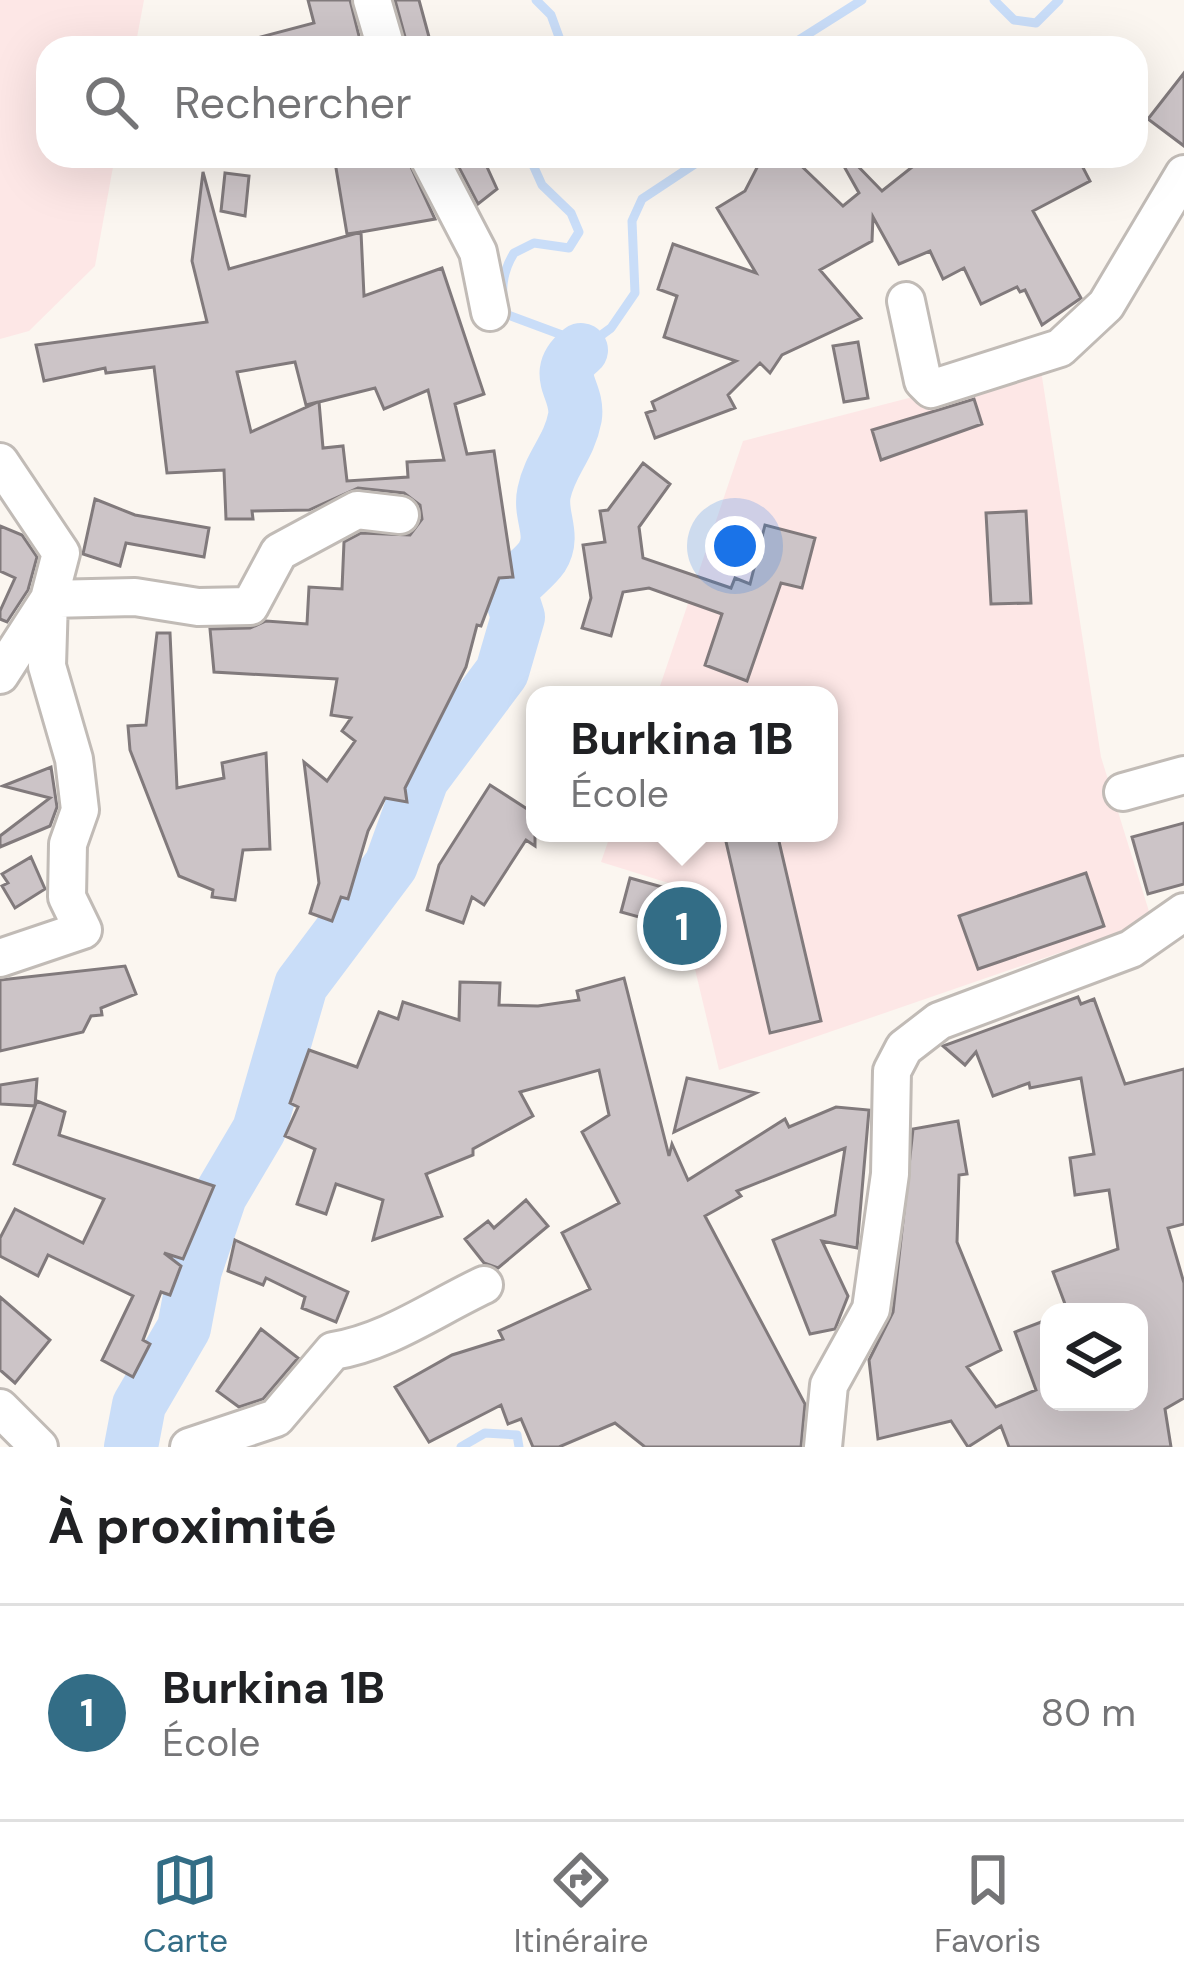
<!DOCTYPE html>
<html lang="fr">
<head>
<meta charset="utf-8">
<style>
  body { margin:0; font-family:"DM Sans",sans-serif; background:#f2f2f2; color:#202124 }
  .controls { position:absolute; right:36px; bottom:36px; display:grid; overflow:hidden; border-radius:24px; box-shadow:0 12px 48px #0002 }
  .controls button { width:108px; height:108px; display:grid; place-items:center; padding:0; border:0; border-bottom:3px solid #e0e0e0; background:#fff; color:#202124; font:60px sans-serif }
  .you { position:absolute; left:735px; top:546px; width:42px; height:42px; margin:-30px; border:9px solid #fff; border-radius:50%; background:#1a73e8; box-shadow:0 0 0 18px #1a73e833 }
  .badge { display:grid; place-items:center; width:78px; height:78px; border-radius:50%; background:#336d86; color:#fff; font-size:39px; font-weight:700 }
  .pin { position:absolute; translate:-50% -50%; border:6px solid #fff; box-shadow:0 3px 12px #0006 }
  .popup { position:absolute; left:526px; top:686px; width:312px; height:156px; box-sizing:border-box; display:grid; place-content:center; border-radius:24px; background:#fff; filter:drop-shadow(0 3px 9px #0005); font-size:39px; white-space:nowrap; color:#757577 }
  .popup b { font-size:45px; color:#202124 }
  .popup::after { content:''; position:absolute; left:50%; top:100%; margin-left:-24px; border:24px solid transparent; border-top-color:#fff }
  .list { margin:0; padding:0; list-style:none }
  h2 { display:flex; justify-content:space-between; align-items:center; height:156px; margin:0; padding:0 48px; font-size:51px }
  h2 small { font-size:39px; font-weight:400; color:#757577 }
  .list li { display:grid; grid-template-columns:78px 1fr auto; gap:36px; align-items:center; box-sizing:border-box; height:216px; padding:0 48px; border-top:3px solid #e0e0e0 }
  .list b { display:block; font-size:45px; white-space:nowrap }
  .list p { margin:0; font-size:39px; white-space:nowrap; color:#757577 }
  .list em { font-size:39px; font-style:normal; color:#757577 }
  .icon { flex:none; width:66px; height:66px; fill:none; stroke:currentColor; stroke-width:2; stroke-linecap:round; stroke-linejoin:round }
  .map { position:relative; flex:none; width:1184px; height:1447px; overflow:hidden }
  .search { position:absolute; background:#fff; box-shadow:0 12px 48px #0002; left:36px; right:36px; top:36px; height:132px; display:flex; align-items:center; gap:30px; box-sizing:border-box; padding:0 42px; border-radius:36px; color:#757577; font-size:45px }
  .sheet { height:372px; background:#fff }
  nav { display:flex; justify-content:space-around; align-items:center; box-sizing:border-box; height:168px; border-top:3px solid #e0e0e0; background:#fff; font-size:33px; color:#757577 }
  nav a { display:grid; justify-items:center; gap:6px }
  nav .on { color:#336d86 }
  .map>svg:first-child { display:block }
  .education { fill:#fde7e6 }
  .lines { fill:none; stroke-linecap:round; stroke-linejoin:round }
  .stream { stroke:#c9ddf8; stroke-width:9 }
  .river { stroke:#c9ddf8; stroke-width:54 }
  .building { fill:#ccc4c7; stroke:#817a7c; stroke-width:3; fill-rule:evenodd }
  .minor-casing { stroke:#c1bbb6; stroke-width:42 }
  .minor { stroke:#fff; stroke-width:36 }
</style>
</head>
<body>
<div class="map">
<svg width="1184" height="1447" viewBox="0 0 1184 1447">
  <rect width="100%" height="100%" fill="#fbf6f0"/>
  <path class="education" d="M 0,0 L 144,0 L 135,48 L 48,48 L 48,156 L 115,156 L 95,266 L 29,331 L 0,339 Z
    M 1040,364 L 1101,757 L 1152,921 L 719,1070 L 675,885 L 601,862 L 611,833 L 829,833 L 829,695 L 657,695 L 743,441 Z"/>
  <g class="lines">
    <path class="stream" d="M 536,0 L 551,15 L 563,48
      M 994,0 L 1014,20 L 1036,23 L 1059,0
      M 786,48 L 862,0
      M 529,156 L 542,185 L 571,213 L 579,232 L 569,248 L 534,243 L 514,253 C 502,272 499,295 508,315 L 562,335 L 581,350 L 611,328 L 635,293 L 632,221 L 642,199 L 707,156
      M 461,1447 L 485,1433 L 517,1435 L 519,1447"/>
    <path class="river" d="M 131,1447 L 139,1405 L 184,1328 L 195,1270 L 220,1196 L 259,1130 L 301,985 L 391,865 L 422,779 L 502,672 L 518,617 L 510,592 C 518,578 533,570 542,557 C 556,535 539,516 544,493 C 550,463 569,449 575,417 C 579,389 550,375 581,350"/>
  </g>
  <path class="building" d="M 308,0 L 350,0 L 361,44 L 250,48 L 249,40 L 314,23 Z
    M 395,0 L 419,0 L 432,48 L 408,48 Z
    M 1184,73 L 1184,146 L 1148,119 Z
    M 334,156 L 406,156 L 435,219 L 361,232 L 364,296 L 442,268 L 484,394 L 455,404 L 467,454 L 494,451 L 513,577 L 499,578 L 481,626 L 477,625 L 466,667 L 405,788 L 407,802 L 385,798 L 368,831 L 348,899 L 341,897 L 332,921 L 310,913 L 319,883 L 304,762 L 327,781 L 355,741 L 342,731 L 351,718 L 331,715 L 337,679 L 214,672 L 210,629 L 250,628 L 266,621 L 307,624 L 309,587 L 342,589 L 344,542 L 361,533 L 410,535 L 422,519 L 420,505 L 404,493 L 358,488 L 309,510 L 252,511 L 253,519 L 226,519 L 224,470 L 167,473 L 154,367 L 106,373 L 105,368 L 44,381 L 36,345 L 207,322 L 192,261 L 203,172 L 229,269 L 361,232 L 347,234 ZM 295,362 L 306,405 L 318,402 L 251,432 L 237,372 ZM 375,388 L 384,409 L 428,390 L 444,460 L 407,462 L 408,477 L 347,481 L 343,446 L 323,448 L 319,402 Z
    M 453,156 L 482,156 L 497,189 L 478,204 Z
    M 763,156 L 791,156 L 843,206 L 859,193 L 841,161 L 848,156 L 882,191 L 926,156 L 1077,156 L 1090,181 L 1033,211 L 1081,298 L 1042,325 L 1025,290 L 1020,292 L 1017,287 L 981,304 L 964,268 L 943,279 L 930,251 L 899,264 L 873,217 L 872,241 L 820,270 L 861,318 L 782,355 L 770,373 L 760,363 L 728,395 L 735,408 L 655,438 L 646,413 L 655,410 L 652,402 L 736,361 L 664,337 L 677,296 L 658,289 L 673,244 L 756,273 L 717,208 L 745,191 Z
    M 225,173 L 249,176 L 245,216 L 221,211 Z
    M 858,342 L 868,398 L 844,402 L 833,346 Z
    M 974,399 L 982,424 L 881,460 L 872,430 Z
    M 643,463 L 670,484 L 639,527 L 643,558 L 731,588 L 735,578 L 750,584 L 765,525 L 815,538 L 802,588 L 781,583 L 747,681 L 705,665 L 722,614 L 649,588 L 623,592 L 611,636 L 582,628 L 591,598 L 583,545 L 605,542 L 600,511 L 608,510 Z
    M 95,499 L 135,515 L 209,528 L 204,557 L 126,543 L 120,566 L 83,554 Z
    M 1026,511 L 1031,603 L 991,604 L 986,513 Z
    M 0,526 L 22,535 L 37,557 L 28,590 L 7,622 L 0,619 L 0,611 L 15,578 L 0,571 Z
    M 157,633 L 170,633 L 177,788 L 224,778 L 222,763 L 266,753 L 270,849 L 243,850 L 235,900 L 212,897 L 213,890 L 179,876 L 130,750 L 128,726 L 146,725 Z
    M 51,767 L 57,807 L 50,826 L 0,847 L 0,836 L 50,798 L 3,786 Z
    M 490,785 L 535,814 L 535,846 L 526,840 L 484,905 L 472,897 L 463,923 L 427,910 L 439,865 Z
    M 1184,823 L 1184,884 L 1148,894 L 1132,837 Z
    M 724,833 L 777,833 L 821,1021 L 770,1033 Z
    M 31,857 L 45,889 L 15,908 L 2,886 L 8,883 L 2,874 Z
    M 1086,873 L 1104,926 L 978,969 L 959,916 Z
    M 630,878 L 673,890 L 664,924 L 621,912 Z
    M 125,966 L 136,994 L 101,1008 L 102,1015 L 91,1016 L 83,1032 L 0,1051 L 0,980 Z
    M 624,978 L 669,1156 L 672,1144 L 688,1180 L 785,1119 L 789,1127 L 836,1107 L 869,1110 L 857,1248 L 822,1241 L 848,1296 L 835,1329 L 810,1334 L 773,1240 L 835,1215 L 845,1148 L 737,1191 L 741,1196 L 705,1216 L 805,1404 L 801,1447 L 645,1447 L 615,1423 L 559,1447 L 533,1447 L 521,1419 L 508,1424 L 501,1405 L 429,1442 L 395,1387 L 452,1355 L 503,1339 L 499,1331 L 590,1289 L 562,1233 L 619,1203 L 582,1132 L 609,1115 L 599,1070 L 520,1092 L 533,1116 L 473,1149 L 473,1155 L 426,1174 L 442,1216 L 373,1240 L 383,1200 L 336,1184 L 326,1214 L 297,1204 L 315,1149 L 285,1136 L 298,1107 L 290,1103 L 309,1050 L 357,1067 L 379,1012 L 398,1019 L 403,1002 L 459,1020 L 460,982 L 500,983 L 499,1005 L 538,1006 L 579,1000 L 577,991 Z
    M 1078,997 L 1081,1004 L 1094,999 L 1125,1084 L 1184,1069 L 1184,1224 L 1168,1228 L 1184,1283 L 1184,1398 L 1165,1409 L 1171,1447 L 1009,1447 L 1001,1426 L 968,1447 L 951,1421 L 878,1439 L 869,1360 L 893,1312 L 913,1129 L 958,1121 L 967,1174 L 959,1175 L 957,1242 L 1001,1350 L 967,1367 L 996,1407 L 1036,1390 L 1015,1332 L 1049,1319 L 1049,1402 L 1139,1402 L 1139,1312 L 1068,1312 L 1053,1272 L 1118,1249 L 1109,1190 L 1075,1195 L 1070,1158 L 1094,1154 L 1081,1078 L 1030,1088 L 1029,1083 L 993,1096 L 976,1052 L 965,1065 L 943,1046 Z
    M 687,1078 L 756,1093 L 674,1132 Z
    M 37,1079 L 35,1106 L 37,1101 L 65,1112 L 59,1135 L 214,1186 L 183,1259 L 164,1253 L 181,1266 L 170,1295 L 161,1292 L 143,1340 L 150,1344 L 133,1377 L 102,1360 L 133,1296 L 48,1255 L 38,1276 L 0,1256 L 0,1238 L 15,1209 L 83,1243 L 104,1199 L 14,1164 L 35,1106 L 0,1104 L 0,1085 Z
    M 526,1200 L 548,1226 L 498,1268 L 484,1263 L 465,1239 L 488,1221 L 494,1228 Z
    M 235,1240 L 348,1292 L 336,1322 L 302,1308 L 305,1297 L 266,1278 L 263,1285 L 228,1271 Z
    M 0,1297 L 50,1340 L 15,1383 L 0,1370 Z
    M 261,1329 L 298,1358 L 263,1399 L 239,1407 L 217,1391 Z"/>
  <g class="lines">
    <g class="minor-casing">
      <path id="minor" d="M 372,0 L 386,48
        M 428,156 L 478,252 L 490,312
        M 906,301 L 923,381 L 931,389 L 1060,348 L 1106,305 L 1184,174
        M 0,462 L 61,553 L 49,599 L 47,666 L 74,759 L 80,810 L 68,844 L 67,897 L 83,930 L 0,958
        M 0,675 L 49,599 L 135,597 L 198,607 L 250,606 L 279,552 L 357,510 L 400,515
        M 1123,792 L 1184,775
        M 0,1408 L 39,1447
        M 189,1447 L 276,1418 L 333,1351 C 388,1342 433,1309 484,1285
        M 823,1447 L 829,1385 L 871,1309 L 890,1174 L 892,1071 L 904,1048 L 939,1021 L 1131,949 L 1184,912"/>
    </g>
    <use href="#minor" class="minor"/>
  </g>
</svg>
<div class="controls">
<button><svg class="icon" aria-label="layers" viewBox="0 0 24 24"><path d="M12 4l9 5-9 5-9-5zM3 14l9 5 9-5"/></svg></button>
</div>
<div class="you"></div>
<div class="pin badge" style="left:682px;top:926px">1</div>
<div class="popup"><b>Burkina 1B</b>École</div>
<div class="search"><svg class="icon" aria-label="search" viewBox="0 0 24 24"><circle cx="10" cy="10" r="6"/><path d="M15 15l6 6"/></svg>Rechercher</div>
</div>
<section class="sheet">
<h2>À proximité<small></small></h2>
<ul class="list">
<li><span class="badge">1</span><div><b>Burkina 1B</b><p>École</p></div><em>80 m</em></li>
</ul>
</section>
<nav>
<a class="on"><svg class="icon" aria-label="map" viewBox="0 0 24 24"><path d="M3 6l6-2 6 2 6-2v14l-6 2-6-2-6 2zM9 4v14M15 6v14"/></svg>Carte</a>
<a><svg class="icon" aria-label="directions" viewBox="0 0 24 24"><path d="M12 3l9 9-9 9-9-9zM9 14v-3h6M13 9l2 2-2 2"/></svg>Itinéraire</a>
<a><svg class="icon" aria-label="saved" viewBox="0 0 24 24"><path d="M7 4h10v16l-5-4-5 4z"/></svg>Favoris</a>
</nav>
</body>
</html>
